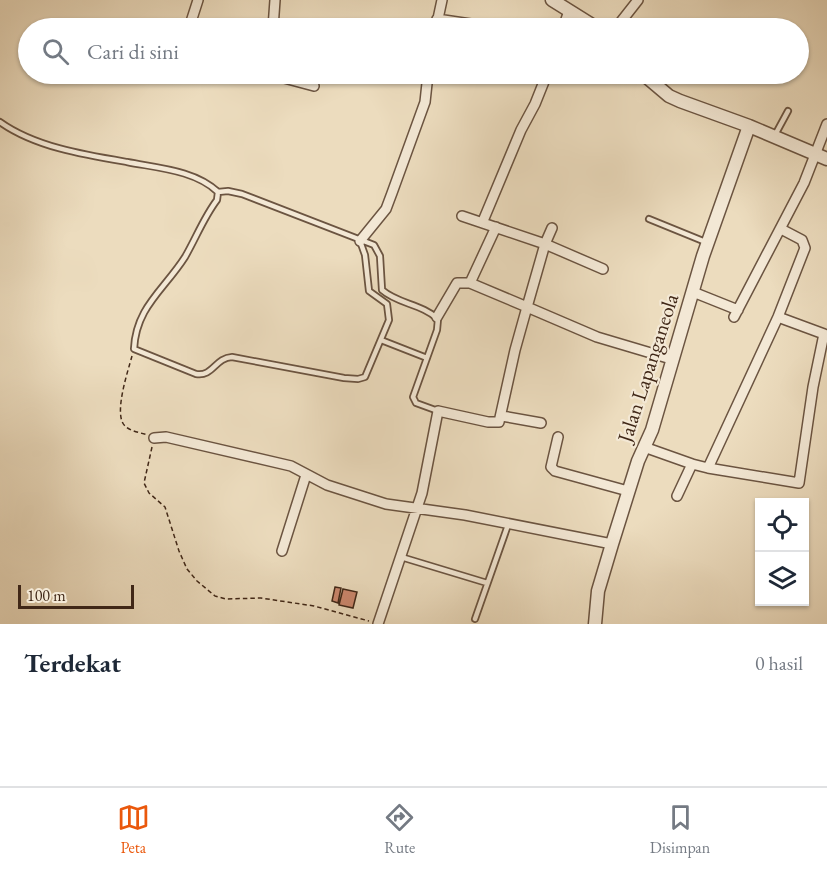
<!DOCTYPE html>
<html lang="id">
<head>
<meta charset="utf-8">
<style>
  body { margin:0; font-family:"EB Garamond",serif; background:#f2f2f3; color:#1f2937 }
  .controls { position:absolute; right:18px; bottom:18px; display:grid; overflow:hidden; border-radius:0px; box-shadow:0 2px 4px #0004 }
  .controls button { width:54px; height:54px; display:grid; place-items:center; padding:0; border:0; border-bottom:2px solid #e0e1e3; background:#fff; color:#1f2937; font:30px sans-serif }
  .scale { position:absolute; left:18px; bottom:15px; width:116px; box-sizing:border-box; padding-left:6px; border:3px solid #402717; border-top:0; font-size:16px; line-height:21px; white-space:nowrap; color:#402717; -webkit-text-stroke:4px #f3e8d5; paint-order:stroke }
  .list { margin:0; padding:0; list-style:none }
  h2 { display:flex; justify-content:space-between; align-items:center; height:78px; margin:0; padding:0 24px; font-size:26px }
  h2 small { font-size:20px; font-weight:400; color:#747a83 }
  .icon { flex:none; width:33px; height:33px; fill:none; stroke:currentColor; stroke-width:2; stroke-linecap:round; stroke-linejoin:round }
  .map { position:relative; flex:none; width:827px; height:624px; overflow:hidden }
  .search { position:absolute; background:#fff; box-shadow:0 2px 4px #0004; left:18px; right:18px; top:18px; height:66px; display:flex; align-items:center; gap:15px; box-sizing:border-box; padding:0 21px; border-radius:33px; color:#747a83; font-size:22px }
  .sheet { height:162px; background:#fff }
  nav { display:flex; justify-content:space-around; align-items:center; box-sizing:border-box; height:84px; border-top:2px solid #e0e1e3; background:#fff; font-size:16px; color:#747a83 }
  nav a { display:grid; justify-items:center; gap:3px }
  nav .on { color:#ea580c }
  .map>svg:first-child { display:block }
  .building { fill:#cc886e; stroke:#402717; stroke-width:1.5 }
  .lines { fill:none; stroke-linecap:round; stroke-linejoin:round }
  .service-casing { stroke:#6b5441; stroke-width:8 }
  .minor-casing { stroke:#6b5441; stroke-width:12 }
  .tertiary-casing { stroke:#6b5441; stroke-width:15 }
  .path { stroke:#402717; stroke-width:1.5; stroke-dasharray:4.5 3; stroke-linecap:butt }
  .service { stroke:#f3e8d5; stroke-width:4.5 }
  .minor { stroke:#f3e8d5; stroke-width:9 }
  .tertiary { stroke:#f3e8d5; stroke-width:12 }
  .labels { text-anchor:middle; stroke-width:4.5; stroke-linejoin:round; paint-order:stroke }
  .street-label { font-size:21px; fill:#402717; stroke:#f3e8d5 }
</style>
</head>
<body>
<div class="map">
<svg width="827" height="624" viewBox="0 0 827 624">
  <rect width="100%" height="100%" fill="#ecdcbe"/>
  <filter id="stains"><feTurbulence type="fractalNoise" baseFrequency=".00333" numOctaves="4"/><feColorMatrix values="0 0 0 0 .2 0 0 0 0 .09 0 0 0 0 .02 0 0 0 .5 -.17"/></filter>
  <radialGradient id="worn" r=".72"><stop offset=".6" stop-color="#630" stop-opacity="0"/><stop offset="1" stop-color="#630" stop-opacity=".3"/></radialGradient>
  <path class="building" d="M 335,587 L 341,588 L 338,603 L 332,601 Z
    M 343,589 L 357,592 L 353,608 L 339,605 Z"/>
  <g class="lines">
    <g class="service-casing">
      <path id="service" d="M 0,122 C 35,147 85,155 127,162 C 157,168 195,170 218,192 L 217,200 C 204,217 196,238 185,257 C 164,290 136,307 134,349 L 196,374 C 213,377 215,358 232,357 L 344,378 L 358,379 L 365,377 L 389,320 L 387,304 L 369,291 L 365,255 L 360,241
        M 775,135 L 788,111
        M 218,192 L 228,191 L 242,194 L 374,245 L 380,256 L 382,290 C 398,304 422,304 438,319 L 437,330 L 413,397 L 416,403 L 438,411
        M 649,219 L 708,243
        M 381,340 L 427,358
        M 401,557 L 487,583
        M 475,619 L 508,525"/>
    </g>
    <g class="minor-casing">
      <path id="minor" d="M 437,19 L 491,27
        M 189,28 L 198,0
        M 273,28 L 275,0
        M 436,28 L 442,0
        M 563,28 L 569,11
        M 616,28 L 638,0
        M 269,74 L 314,86
        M 462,216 L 545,244 L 603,269
        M 483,221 L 521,130 L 535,104 L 547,74
        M 552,228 L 545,244 L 527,307 L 597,337 L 671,359
        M 360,241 L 386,209 L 392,193 L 425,102 L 428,74
        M 470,283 L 496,227
        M 693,292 L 738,310
        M 734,317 L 804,183 L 827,124
        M 502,416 L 541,423
        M 558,437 L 551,467 L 555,471 L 628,491
        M 154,438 L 166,437 L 291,466 L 327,485 L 386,504 L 465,515 L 612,544
        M 644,447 L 692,464
        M 708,468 L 799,483 L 813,387 L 824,334 L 778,317
        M 677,496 L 692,464 L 708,468 L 778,317 L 805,248 L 802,240 L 781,229
        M 282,551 L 306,475
        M 378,624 L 422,493 L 438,411 L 488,422 L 499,422 L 515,350 L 527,307 L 470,283 L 457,283 L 437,317"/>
    </g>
    <g class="tertiary-casing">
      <path id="tertiary" d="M 552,0 L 597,28
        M 643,74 L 669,96 L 680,101 L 749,126 L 827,159
        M 595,624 L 598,591 L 612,544 L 638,461 L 652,430 L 703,256 L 749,126"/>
    </g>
    <path class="path" d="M 132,356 C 128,371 113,415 125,426 C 130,431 141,433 148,435
      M 152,447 L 144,483 L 149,493 L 165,507 L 179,551 L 187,569 L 197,581 L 215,596 L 226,599 L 261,598 L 314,606 L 369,621"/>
    <use href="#service" class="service"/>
    <use href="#minor" class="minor"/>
    <use href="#tertiary" class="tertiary"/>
  </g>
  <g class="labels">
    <g class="street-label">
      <text transform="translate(648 368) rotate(-72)" y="7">Jalan Lapanganeola</text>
    </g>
  </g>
  <rect width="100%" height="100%" filter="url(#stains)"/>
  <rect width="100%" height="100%" fill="url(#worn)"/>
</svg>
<div class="controls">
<button><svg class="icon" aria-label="locate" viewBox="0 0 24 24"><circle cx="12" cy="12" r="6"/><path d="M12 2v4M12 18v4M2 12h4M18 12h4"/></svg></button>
<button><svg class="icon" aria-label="layers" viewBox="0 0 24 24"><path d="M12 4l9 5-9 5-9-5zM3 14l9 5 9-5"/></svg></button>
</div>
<div class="scale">100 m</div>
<div class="search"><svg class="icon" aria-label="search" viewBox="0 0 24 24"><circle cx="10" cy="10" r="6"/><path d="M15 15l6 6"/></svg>Cari di sini</div>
</div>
<section class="sheet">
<h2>Terdekat<small>0 hasil</small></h2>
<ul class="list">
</ul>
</section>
<nav>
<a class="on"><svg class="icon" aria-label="map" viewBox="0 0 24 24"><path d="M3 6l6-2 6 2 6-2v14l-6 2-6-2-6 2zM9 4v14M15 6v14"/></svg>Peta</a>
<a><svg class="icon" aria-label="directions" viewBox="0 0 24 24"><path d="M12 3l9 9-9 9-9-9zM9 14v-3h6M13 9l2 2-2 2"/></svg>Rute</a>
<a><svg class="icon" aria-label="saved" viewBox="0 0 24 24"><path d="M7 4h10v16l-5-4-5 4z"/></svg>Disimpan</a>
</nav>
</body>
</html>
